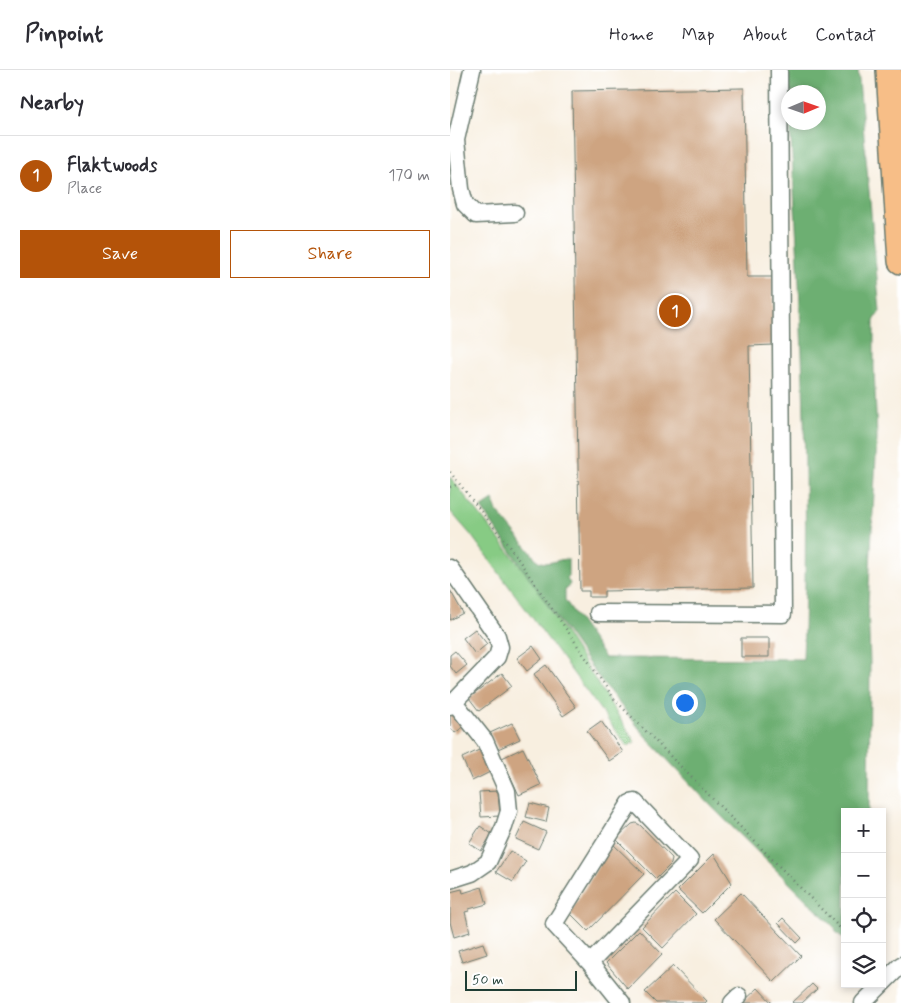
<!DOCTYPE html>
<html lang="en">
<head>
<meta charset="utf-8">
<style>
  body { margin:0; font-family:Mynerve,sans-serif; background:#f7f7f7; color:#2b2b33 }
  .controls { position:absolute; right:15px; bottom:15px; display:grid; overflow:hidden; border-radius:0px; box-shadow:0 2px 8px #0003 }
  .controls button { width:45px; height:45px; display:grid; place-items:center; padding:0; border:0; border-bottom:1px solid #e1e1e2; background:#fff; color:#2b2b33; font:25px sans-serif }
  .compass { position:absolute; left:331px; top:15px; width:45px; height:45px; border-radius:50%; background:#fff; box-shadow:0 2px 8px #0003; rotate:88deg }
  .scale { position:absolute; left:15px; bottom:12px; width:112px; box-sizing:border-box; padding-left:5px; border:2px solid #1f3d34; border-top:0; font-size:14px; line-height:18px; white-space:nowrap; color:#1f3d34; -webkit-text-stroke:4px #fff; paint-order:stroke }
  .you { position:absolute; left:234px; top:632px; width:18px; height:18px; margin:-12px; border:4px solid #fff; border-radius:50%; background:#1a73e8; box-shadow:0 0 0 8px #1a73e833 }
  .badge { display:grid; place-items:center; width:32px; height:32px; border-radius:50%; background:#b45309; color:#fff; font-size:16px; font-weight:700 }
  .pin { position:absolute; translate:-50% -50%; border:2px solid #fff; box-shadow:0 1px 5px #0006 }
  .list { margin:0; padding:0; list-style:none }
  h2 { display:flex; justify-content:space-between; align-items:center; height:65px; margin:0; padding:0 20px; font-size:21px }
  h2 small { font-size:16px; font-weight:400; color:#7c7c81 }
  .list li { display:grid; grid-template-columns:32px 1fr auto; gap:15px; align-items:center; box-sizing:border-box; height:80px; padding:0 20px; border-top:1px solid #e1e1e2 }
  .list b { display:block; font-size:19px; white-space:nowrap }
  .list p { margin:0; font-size:16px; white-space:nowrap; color:#7c7c81 }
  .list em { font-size:16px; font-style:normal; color:#7c7c81 }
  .actions { display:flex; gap:10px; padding:15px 20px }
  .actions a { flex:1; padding:11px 0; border:1px solid #b45309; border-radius:0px; text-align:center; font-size:18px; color:#b45309 }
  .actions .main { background:#b45309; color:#fff }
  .icon { flex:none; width:28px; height:28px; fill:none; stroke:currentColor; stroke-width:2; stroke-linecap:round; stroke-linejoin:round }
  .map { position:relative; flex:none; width:451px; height:933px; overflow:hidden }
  header { display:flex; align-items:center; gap:30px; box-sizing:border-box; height:70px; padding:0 25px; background:#fff; border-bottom:1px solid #e1e1e2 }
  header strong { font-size:24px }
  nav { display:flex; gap:28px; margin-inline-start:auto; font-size:18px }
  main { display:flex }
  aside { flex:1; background:#fff }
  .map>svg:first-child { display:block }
  .green { fill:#87cb84; stroke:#53845c }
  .forest { fill:#6daf72; stroke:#467653 }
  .building { fill:#cea481 }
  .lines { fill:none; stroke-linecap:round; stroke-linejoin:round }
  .minor-casing { stroke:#6b7b70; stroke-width:19 }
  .highway-casing { stroke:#6b7b70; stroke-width:28 }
  .path { stroke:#6b7b70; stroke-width:2.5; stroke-dasharray:1 4; stroke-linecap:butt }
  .minor { stroke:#fff; stroke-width:16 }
  .highway { stroke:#f7be87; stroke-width:25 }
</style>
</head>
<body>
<header>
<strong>Pinpoint</strong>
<nav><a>Home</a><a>Map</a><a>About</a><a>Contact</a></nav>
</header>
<main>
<aside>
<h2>Nearby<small></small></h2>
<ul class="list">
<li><span class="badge">1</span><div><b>Flaktwoods</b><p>Place</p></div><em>170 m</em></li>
</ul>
<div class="actions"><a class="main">Save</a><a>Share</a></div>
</aside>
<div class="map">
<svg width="451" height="933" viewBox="0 0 451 933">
  <rect width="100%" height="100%" fill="#fff"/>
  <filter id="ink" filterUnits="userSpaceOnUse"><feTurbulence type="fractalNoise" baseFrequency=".02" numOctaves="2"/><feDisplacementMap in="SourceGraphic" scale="10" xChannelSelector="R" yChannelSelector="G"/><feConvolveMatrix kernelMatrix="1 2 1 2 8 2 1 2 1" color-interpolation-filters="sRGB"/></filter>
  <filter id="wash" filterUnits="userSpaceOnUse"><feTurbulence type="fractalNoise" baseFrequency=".0096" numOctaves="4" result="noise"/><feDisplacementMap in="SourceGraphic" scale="20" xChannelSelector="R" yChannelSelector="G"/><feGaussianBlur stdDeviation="1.12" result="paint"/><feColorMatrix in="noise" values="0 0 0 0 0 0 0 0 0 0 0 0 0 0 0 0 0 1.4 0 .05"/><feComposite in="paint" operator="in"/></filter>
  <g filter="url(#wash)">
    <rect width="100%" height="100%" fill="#f8efe0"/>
    <path class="green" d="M 0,407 L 82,511 L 185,672 L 177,676 L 21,465 L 0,441 Z"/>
    <path class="forest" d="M 337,0 L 408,0 L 430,241 L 424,251 L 424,298 L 427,368 L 418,534 L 420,593 L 419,742 L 395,742 L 395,870 L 385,861 L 386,859 L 262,737 L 196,667 L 148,607 L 31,438 L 43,430 L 47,441 L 88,491 C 99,496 106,489 118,489 L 118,506 L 117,508 L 120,514 L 115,520 L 115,530 L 155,588 L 353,589 C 360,410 351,231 340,53 L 368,52 L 368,22 L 339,22 Z"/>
    <g id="blocks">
      <path class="building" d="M 294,18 L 297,207 L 323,207 L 324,275 L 299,276 L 303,518 L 154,521 L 154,527 L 139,527 L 139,521 L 130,521 L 122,21 Z
        M 0,520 L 13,543 L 0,550 Z
        M 25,559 L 37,574 L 25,584 L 13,568 Z
        M 291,568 L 319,568 L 319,587 L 291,587 Z
        M 83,576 L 92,589 L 77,601 L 67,588 Z
        M 5,581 L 17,595 L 6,604 L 0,596 L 0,585 Z
        M 96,595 L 126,637 L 113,646 L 84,604 Z
        M 52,603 L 62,616 L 29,641 L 19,628 Z
        M 0,641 L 16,655 L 5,663 L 0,657 Z
        M 151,651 L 173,682 L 159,691 L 137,661 Z
        M 62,653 L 70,669 L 48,679 L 40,663 Z
        M 73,678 L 91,715 L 69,725 L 52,688 Z
        M 29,680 L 40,702 L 22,711 L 12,688 Z
        M 48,721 L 50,746 L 31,747 L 29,722 Z
        M 80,733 L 99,738 L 96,752 L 76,747 Z
        M 74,752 L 96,762 L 88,779 L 66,769 Z
        M 186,753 L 190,755 L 222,788 L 221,794 L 206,809 L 166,769 L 182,754 Z
        M 30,756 L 42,764 L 31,781 L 19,773 Z
        M 162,773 L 194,804 L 138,861 L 120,843 Z
        M 60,781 L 76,791 L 63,812 L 46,802 Z
        M 264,784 L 282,813 L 252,843 L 228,820 Z
        M 32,817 L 37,834 L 19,839 L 19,841 L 15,842 L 20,862 L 4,867 L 0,852 L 0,822 L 12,819 L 13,823 Z
        M 225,823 L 246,844 L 213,878 L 192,857 Z
        M 291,823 L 351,886 L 324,912 L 264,849 Z
        M 333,848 L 352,868 L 347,873 L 328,853 Z
        M 189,860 L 212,884 L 178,919 L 156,893 Z
        M 33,873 L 37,884 L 12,892 L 8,881 Z
        M 223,896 L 257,931 L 255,933 L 206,933 L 195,922 Z
        M 362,914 L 367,919 L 352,933 L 342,933 Z
        M 308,918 L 322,933 L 292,933 Z"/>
    </g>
  </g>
  <g filter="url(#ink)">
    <use href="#blocks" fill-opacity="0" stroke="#6b7b70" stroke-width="1"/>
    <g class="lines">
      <g class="minor-casing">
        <path id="minor" d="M 22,0 L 6,70 L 11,119 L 15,134 L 26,145 L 65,143
          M 0,498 L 47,566 L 50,577 L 47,587 L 0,636
          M 148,543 L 333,544 L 329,0
          M 0,810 L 22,803 L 38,792 L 54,757 L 59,741 L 57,721 L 35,671 L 5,633
          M 140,893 L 240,790 L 185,732 L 180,733 L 104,854 L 140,893 L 172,933
          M 432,914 L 451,895
          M 282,933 L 289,926
          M 413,933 L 432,914"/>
      </g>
      <g class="highway-casing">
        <path id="highway" d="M 439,0 L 451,191"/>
      </g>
      <path class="path" d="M 0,402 L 61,479 L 165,630 L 395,863
        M 0,417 L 9,414"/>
      <use href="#minor" class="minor"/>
      <use href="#highway" class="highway"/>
    </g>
  </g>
</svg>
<div class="controls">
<button>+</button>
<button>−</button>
<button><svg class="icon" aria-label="locate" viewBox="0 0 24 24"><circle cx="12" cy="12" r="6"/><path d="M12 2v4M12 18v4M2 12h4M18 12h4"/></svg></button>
<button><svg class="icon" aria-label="layers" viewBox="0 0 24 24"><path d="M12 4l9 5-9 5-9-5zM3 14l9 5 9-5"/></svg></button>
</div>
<svg class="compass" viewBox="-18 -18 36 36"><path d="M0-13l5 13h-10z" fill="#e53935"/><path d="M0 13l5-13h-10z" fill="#7c7c81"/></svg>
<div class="scale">50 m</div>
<div class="you"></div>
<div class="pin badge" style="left:225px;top:241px">1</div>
</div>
</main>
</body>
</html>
